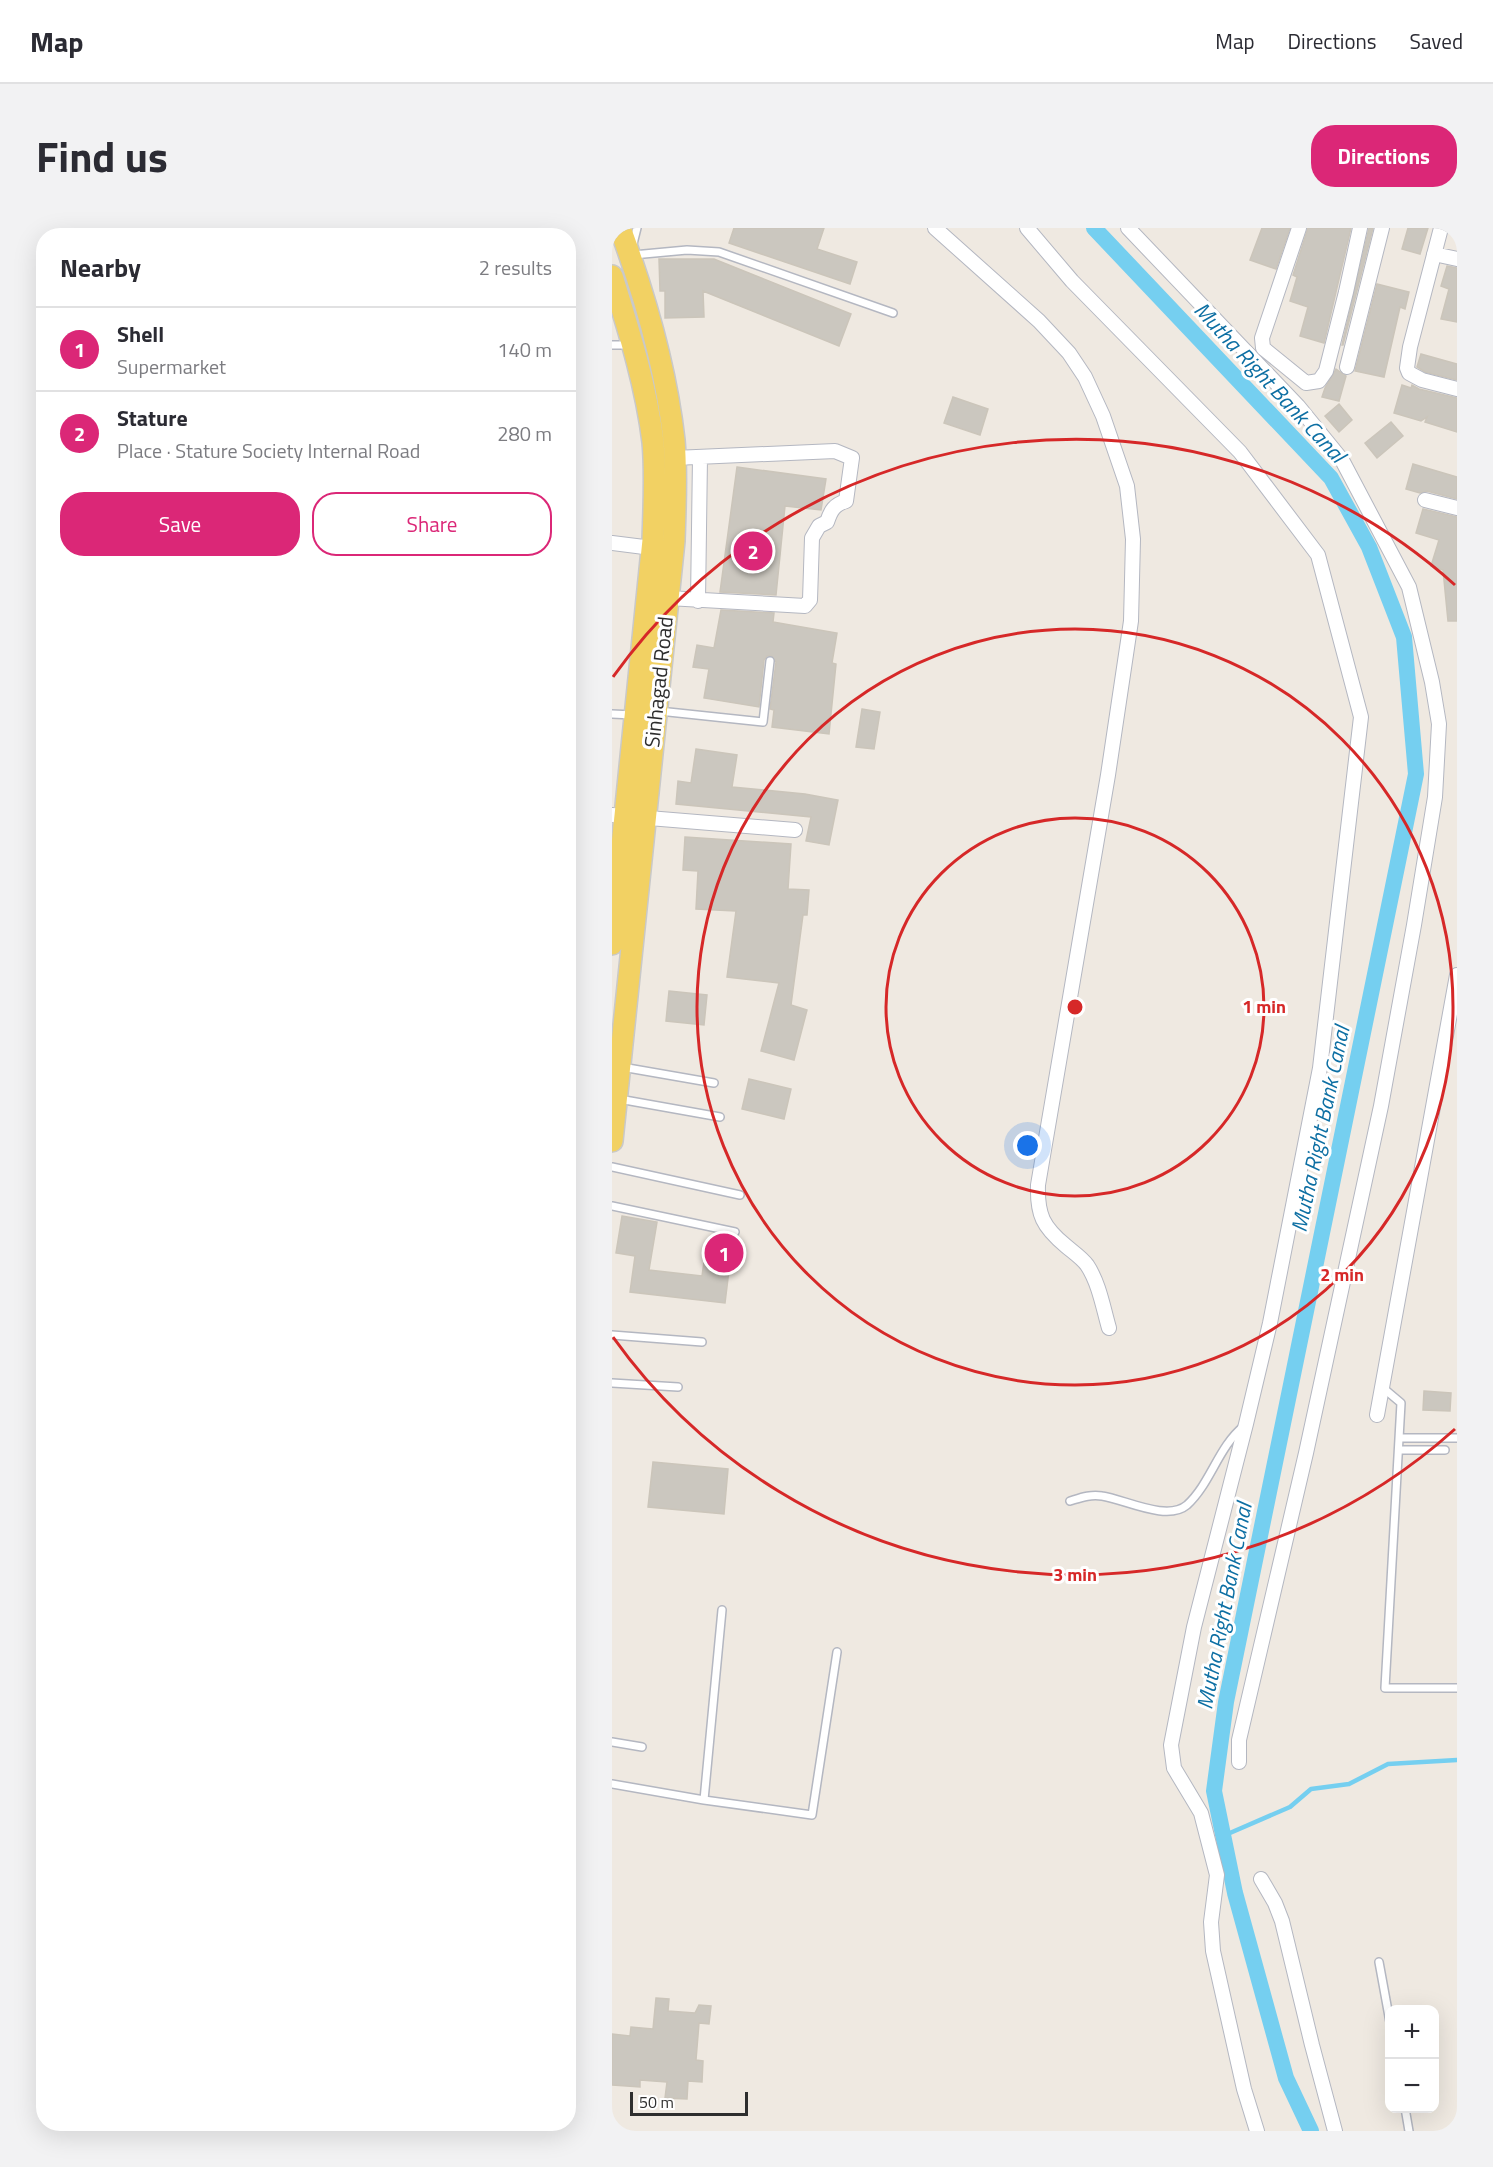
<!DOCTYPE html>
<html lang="en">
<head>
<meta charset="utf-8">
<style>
  body { margin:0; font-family:"Titillium Web",sans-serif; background:#f2f2f3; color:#2b2b33 }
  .controls { position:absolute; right:18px; bottom:18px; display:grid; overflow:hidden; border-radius:12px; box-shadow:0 6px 24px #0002 }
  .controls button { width:54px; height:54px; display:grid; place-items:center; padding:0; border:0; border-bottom:2px solid #e1e1e2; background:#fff; color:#2b2b33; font:30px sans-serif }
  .scale { position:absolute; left:18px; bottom:15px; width:118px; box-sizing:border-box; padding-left:6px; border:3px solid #2e2e2e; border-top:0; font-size:16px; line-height:21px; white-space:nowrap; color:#2e2e2e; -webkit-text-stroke:4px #fff; paint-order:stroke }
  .you { position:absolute; left:416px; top:918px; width:21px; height:21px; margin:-15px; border:4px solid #fff; border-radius:50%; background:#1a73e8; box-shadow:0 0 0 9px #1a73e833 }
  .badge { display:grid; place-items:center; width:39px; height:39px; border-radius:50%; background:#db2777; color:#fff; font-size:20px; font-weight:700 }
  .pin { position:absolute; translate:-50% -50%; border:3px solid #fff; box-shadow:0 2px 6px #0006 }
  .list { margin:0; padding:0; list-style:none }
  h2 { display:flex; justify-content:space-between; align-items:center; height:78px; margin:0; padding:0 24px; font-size:26px }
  h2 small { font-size:20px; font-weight:400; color:#7c7c81 }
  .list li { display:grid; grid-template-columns:39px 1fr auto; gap:18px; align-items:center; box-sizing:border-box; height:84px; padding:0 24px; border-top:2px solid #e1e1e2 }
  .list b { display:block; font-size:22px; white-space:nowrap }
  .list p { margin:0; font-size:20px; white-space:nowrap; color:#7c7c81 }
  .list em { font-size:20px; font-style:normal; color:#7c7c81 }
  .actions { display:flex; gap:12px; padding:18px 24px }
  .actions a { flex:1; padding:14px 0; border:2px solid #db2777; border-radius:24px; text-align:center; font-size:21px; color:#db2777 }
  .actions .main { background:#db2777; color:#fff }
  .map { position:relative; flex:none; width:845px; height:1903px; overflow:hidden; border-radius:24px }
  header { display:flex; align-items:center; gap:36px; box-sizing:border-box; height:84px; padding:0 30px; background:#fff; border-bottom:2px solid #e1e1e2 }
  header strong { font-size:28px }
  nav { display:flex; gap:33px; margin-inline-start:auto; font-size:21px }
  .intro { display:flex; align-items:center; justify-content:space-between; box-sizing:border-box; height:144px; padding:0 36px }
  h1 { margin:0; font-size:42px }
  .button { padding:15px 27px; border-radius:24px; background:#db2777; color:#fff; font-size:21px; font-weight:700 }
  main { display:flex; gap:36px; padding:0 36px }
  aside { flex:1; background:#fff; border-radius:24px; box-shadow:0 6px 24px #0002 }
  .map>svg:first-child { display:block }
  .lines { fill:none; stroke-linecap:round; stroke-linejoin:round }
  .stream { stroke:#75cff0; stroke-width:4.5 }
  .canal { stroke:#75cff0; stroke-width:16 }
  .building { fill:#cbc7bf; stroke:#cbc5ba; stroke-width:1.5 }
  .service-casing { stroke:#b4b7c1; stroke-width:10 }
  .minor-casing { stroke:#b4b7c1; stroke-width:16 }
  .primary-casing { stroke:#c9c9c9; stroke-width:24 }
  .service { stroke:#fff; stroke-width:7 }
  .minor { stroke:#fff; stroke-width:14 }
  .primary { stroke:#f2d163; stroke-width:21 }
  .ring { fill:none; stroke:#d62828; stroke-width:3 }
  .labels { text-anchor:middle; stroke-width:6; stroke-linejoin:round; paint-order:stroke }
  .street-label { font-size:21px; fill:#2e2e2e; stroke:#fff }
  .water-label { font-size:22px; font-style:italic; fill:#0d6fa3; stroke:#fff }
  .centre { fill:#d62828; stroke:#fff; stroke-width:3 }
  .ring-label { font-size:18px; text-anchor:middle; font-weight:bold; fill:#d62828; stroke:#fff; stroke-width:6; stroke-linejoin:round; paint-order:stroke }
</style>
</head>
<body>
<header>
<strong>Map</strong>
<nav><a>Map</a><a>Directions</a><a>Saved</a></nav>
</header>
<div class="intro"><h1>Find us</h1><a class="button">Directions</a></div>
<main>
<aside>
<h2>Nearby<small>2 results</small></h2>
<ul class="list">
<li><span class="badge">1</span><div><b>Shell</b><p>Supermarket</p></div><em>140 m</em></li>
<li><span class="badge">2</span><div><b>Stature</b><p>Place · Stature Society Internal Road</p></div><em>280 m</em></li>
</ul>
<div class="actions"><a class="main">Save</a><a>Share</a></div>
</aside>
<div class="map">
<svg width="845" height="1903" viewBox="0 0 845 1903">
  <rect width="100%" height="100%" fill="#efe9e1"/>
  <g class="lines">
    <path class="stream" d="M 611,1608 L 678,1579 L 699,1561 L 737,1556 L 776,1536 L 845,1532"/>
    <path class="canal" d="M 482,0 L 719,250 L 757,319 L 792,409 L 804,546 L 614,1474 L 602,1563 L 623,1665 L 674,1850 L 699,1903"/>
  </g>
  <path class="building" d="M 122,0 L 212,0 L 205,21 L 245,34 L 238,56 L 117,15 Z
    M 650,0 L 678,0 L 664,41 L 638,32 Z
    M 696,0 L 739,0 L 712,115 L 688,108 L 696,79 L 678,73 L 685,49 L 681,47 Z
    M 757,0 L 761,0 L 731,117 L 730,117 Z
    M 796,0 L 816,0 L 808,26 L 790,21 Z
    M 47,31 L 102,31 L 239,86 L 227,118 L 91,63 L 92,89 L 53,90 L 53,63 L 48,63 Z
    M 835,38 L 845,40 L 845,94 L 829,91 L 837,61 L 829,58 Z
    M 765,56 L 797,64 L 793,81 L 788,79 L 772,149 L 743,143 Z
    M 809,126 L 845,136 L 845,152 L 813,144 L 805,139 Z
    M 724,141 L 734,148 L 727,173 L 710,169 L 713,160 Z
    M 790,157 L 799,160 L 800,157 L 807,161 L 845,170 L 845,204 L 813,194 L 815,189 L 809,193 L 782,185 Z
    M 341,169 L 376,181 L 368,207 L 332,195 Z
    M 727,176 L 740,192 L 727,204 L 713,188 Z
    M 779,194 L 791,208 L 765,230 L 753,215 Z
    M 801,236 L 845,249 L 845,271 L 815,263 L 808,265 L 794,261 Z
    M 125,239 L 214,251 L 209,282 L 173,278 L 164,367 L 108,364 Z
    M 811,281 L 845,289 L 845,393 L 836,393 L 831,342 L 819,338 L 827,312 L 804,305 Z
    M 109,382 L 162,385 L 161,394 L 225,405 L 220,435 L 224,436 L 217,506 L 160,499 L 162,482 L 158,481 L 164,434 L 159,428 L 155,428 L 152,432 L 147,479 L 92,470 L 97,441 L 81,439 L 85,417 L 102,420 Z
    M 250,481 L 268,484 L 262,521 L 244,519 Z
    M 84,521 L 125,527 L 120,559 L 193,566 L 226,572 L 217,617 L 194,613 L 199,589 L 64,576 L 66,553 L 79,555 Z
    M 73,609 L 179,616 L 176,661 L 197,662 L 195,687 L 191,687 L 179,777 L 195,782 L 182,832 L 149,823 L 167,755 L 115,749 L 124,683 L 84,681 L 86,643 L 71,642 Z
    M 57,763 L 95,767 L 92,797 L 54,793 Z
    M 137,851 L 179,861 L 172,891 L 130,881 Z
    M 10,988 L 45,994 L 37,1042 L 90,1048 L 95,1013 L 131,1019 L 128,1036 L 118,1034 L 113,1075 L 18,1064 L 23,1028 L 4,1025 Z
    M 812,1163 L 839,1165 L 838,1183 L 811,1182 Z
    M 41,1234 L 116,1241 L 112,1286 L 36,1279 Z
    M 44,1770 L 57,1771 L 56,1783 L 83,1785 L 87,1777 L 99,1778 L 97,1796 L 87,1795 L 84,1832 L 91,1833 L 90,1854 L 76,1853 L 75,1871 L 53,1870 L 55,1854 L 28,1852 L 28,1859 L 0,1857 L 0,1806 L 18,1808 L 19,1799 L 41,1801 Z"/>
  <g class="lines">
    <g class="service-casing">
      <path id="service" d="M 21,16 L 25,0
        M 21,27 L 75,22 L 107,24 L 281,85
        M 0,117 L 19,117
        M 47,483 L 151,494 L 158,433
        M 0,486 L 21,487
        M 10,839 L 102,855
        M 7,871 L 108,889
        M 0,939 L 128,967
        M 0,978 L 123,1004
        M 0,1107 L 90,1114
        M 0,1155 L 66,1159
        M 770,1159 L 789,1175 L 773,1460 L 845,1460
        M 787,1210 L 845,1210
        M 787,1222 L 833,1222
        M 458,1273 C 468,1270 478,1266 490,1268 C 512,1271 555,1294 575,1277 C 599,1255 606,1219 632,1198
        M 0,1514 L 30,1519
        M 0,1556 L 92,1572 L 110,1382
        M 92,1572 L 200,1587 L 225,1424
        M 767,1734 L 778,1794
        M 793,1880 L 797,1903"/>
    </g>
    <g class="minor-casing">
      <path id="minor" d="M 323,0 L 427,93 L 457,125 L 473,149 L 491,188 L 515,258 L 521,311 L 519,393 L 496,547 L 426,957 C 425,987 431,999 454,1018 C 461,1024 470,1030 475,1037 C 487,1055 491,1079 497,1100
        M 415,0 L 460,53 L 628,224 L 706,327 L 749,489 L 708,840 L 658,1095 L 634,1196 L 582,1399 L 559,1517 L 562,1540 L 589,1585 L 605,1647 L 599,1694 L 601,1723 L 632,1861 L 645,1903
        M 516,0 L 686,178 L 730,232 L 797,359 L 820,454 L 827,496 L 823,569 L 802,697 L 769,878 L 694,1225 L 627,1512 L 627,1534
        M 687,0 L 650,110 L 651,120 L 694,155 L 707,153 L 714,143 L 734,64 L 748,0
        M 829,0 L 798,119 L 795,140 L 797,145 L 810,152 L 845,161
        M 822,26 L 845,31
        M 735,139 L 770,0
        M 813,272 L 845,280
        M 0,315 L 40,320
        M 56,370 L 193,378 L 198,372 L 200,310 L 207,298 L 215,294 C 219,282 222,277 234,273 L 240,230 L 223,223 L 62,230
        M 86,373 L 88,229
        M 0,587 L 183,602
        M 765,1187 L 845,747
        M 649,1651 L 663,1675 L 670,1693 L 700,1817 L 723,1903"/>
    </g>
    <g class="primary-casing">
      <path id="primary" d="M 0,48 C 17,103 34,157 41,214 C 44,246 42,279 41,312 L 0,716
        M 0,913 L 62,313 C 63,280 65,245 62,212 C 54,140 33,68 8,0"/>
    </g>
    <use href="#service" class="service"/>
    <use href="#minor" class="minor"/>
    <use href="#primary" class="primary"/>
  </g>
  <g class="ring">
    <circle cx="463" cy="779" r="189"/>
    <circle cx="463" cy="779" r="378"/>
    <path d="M843 1201A568 568 0 0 1 1 1109M1 449A568 568 0 0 1 843 357"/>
  </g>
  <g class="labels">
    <g class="street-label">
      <text transform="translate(47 454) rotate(-84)" y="7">Sinhagad Road</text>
    </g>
    <g class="water-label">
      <text transform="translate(658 154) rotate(47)" y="8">Mutha Right Bank Canal</text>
      <text transform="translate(708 901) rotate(-78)" y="8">Mutha Right Bank Canal</text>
      <text transform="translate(612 1378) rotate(-79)" y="8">Mutha Right Bank Canal</text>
    </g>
  </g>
  <circle cx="463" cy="779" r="9" class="centre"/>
  <g class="ring-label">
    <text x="652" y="785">1 min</text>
    <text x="730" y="1053">2 min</text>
    <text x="463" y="1353">3 min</text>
  </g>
</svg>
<div class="controls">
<button>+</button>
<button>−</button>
</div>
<div class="scale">50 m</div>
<div class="you"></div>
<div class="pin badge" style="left:112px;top:1025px">1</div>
<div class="pin badge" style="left:141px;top:323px">2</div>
</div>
</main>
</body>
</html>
